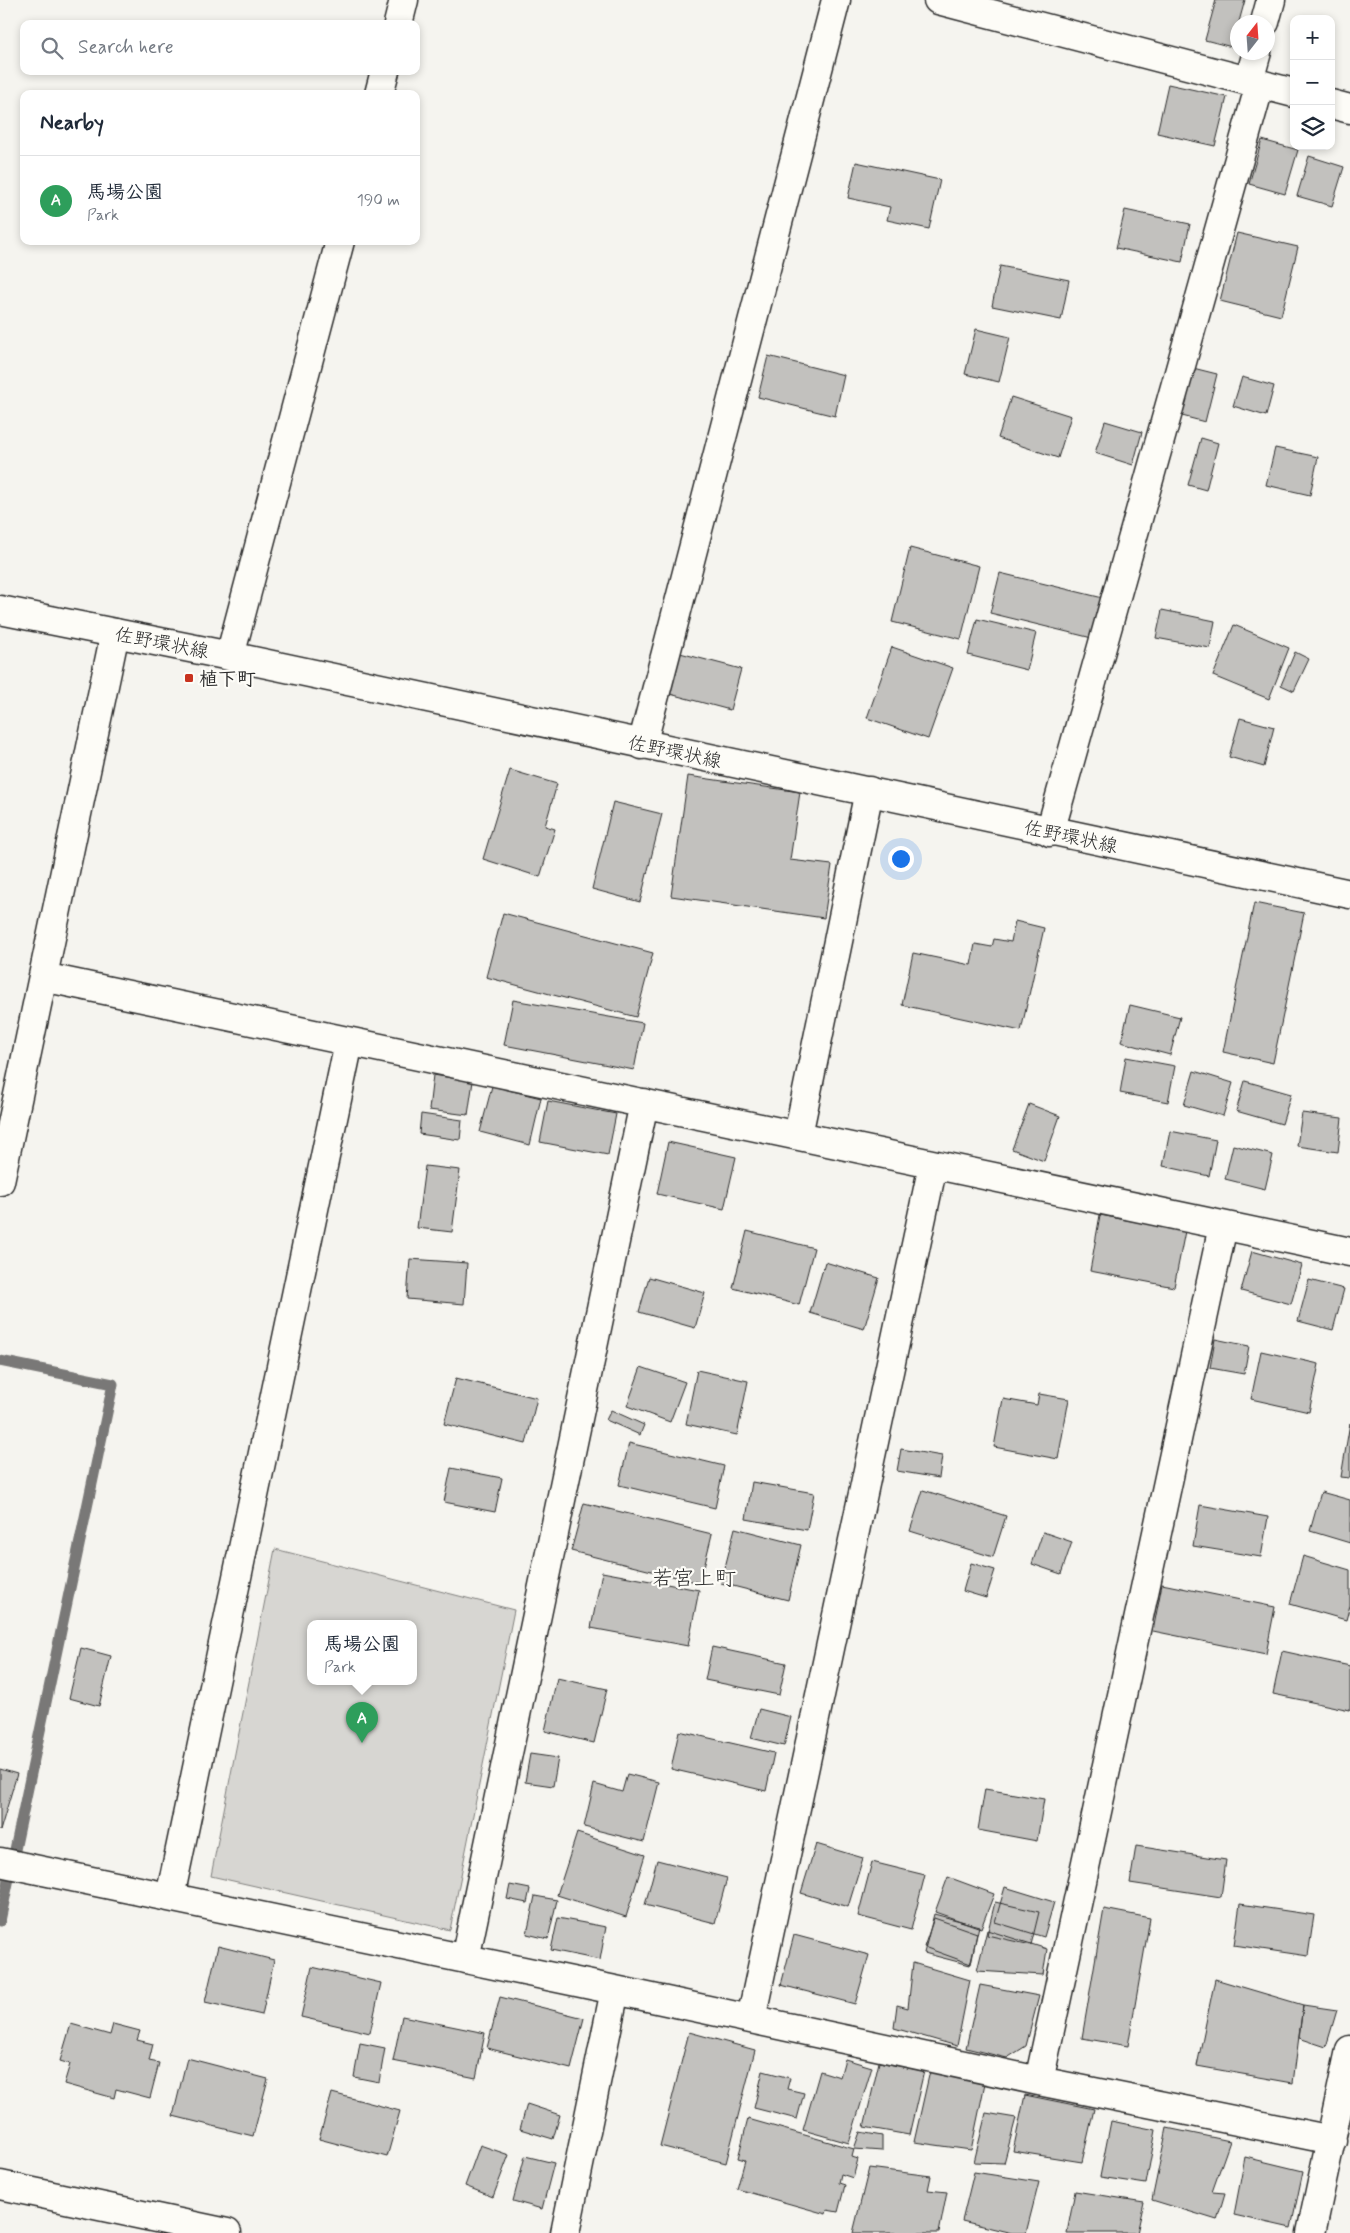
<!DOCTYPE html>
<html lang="en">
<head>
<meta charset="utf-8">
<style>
  body { margin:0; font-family:Mynerve,"Klee One",sans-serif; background:#f6f6f7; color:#1f2937 }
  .controls { position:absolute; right:15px; top:15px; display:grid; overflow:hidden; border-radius:10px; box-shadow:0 2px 8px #0003 }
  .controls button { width:45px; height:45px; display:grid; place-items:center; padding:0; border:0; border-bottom:1px solid #e0e1e3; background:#fff; color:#1f2937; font:25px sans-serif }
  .compass { position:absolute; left:1230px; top:15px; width:45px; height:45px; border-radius:50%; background:#fff; box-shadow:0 2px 8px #0003; rotate:17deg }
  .you { position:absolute; left:900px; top:858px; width:18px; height:18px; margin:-12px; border:4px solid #fff; border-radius:50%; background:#1a73e8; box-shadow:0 0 0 8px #1a73e833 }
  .badge { display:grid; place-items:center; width:32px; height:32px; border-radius:50%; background:#2563eb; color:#fff; font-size:16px; font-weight:700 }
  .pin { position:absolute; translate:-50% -41px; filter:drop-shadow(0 1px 2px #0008) }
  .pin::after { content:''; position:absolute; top:26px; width:18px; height:15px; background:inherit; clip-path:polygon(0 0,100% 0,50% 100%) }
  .popup { position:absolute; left:307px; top:1620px; width:110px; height:65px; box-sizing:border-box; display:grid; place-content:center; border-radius:10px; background:#fff; filter:drop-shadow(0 1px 4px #0005); font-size:16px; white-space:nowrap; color:#747a83 }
  .popup b { font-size:19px; color:#1f2937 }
  .popup::after { content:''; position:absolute; left:50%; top:100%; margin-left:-10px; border:10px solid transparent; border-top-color:#fff }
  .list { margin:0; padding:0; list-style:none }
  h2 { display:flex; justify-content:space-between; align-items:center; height:65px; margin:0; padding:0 20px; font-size:21px }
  h2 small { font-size:16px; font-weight:400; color:#747a83 }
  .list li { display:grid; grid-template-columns:32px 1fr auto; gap:15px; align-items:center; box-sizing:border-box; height:90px; padding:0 20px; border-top:1px solid #e0e1e3 }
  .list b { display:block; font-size:19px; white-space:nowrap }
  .list p { margin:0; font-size:16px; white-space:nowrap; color:#747a83 }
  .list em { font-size:16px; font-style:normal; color:#747a83 }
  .icon { flex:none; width:28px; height:28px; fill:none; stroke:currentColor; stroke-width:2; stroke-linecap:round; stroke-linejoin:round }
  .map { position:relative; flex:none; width:1350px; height:2233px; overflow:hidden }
  .search { position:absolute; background:#fff; box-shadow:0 2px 8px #0003; left:20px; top:20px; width:400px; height:55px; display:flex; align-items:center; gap:12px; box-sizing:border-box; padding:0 18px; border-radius:10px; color:#747a83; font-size:19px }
  .panel { position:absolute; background:#fff; box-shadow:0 2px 8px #0003; left:20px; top:90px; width:400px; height:155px; border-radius:10px }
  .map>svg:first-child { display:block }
  .green { fill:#d7d6d2; stroke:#81807e; fill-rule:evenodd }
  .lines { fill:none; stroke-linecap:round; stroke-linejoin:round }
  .stream { stroke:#797877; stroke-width:11 }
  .building { fill:#c2c1be; stroke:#2b2b2b }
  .minor-casing { stroke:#2b2b2b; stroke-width:31 }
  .tertiary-casing { stroke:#2b2b2b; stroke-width:31 }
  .secondary-casing { stroke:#2b2b2b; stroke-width:31 }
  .minor { stroke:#fdfcf7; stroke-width:28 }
  .tertiary { stroke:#fdfcf7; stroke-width:28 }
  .secondary { stroke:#fdfcf7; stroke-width:28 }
  .poi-dot { fill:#c8321e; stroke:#fdfcf7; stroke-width:2 }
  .labels { text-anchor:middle; stroke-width:4.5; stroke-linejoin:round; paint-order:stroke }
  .street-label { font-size:19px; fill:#2b2b2b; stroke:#fdfcf7 }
  .poi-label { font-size:19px; font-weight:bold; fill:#2b2b2b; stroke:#fdfcf7; text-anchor:start }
  .quarter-label { font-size:21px; fill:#2b2b2b; stroke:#fdfcf7 }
</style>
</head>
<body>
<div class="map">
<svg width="1350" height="2233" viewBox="0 0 1350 2233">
  <rect width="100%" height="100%" fill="#f5f4ef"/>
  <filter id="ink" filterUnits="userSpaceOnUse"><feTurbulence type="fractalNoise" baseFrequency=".02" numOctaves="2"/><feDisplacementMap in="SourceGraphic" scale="10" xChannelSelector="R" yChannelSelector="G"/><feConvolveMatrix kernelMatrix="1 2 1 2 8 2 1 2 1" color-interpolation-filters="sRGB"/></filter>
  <g filter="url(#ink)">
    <path class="green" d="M 275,1549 L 514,1610 L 450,1930 L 211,1876 ZM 311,1624 L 413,1624 L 413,1682 L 311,1682 Z"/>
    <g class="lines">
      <path class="stream" d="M 0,1361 L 113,1384 L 0,1921"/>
    </g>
    <path class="building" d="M 1216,0 L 1245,0 L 1232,47 L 1205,40 Z
      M 1168,84 L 1227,97 L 1215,146 L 1157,133 Z
      M 1262,140 L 1298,150 L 1285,194 L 1249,184 Z
      M 1309,156 L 1344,167 L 1332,206 L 1297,196 Z
      M 856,162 L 940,180 L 929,229 L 887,220 L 890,207 L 848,198 Z
      M 1125,210 L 1190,224 L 1182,262 L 1116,248 Z
      M 1237,233 L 1298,247 L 1281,316 L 1220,301 Z
      M 1000,266 L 1069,280 L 1061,320 L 992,306 Z
      M 976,329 L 1010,337 L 999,382 L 965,374 Z
      M 768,356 L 844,375 L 835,416 L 758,397 Z
      M 1193,368 L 1217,374 L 1205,422 L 1182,416 Z
      M 1242,377 L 1274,386 L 1266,416 L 1233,406 Z
      M 1011,397 L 1071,416 L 1058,458 L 998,438 Z
      M 1105,421 L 1142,432 L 1133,465 L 1095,453 Z
      M 1201,438 L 1218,443 L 1206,490 L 1188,485 Z
      M 1275,448 L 1318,457 L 1310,495 L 1266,485 Z
      M 910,548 L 979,566 L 961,639 L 892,622 Z
      M 1000,573 L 1103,598 L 1092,638 L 990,613 Z
      M 1162,610 L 1215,621 L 1210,648 L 1156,638 Z
      M 977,619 L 1036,633 L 1027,670 L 968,655 Z
      M 1234,625 L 1289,648 L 1269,699 L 1213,676 Z
      M 892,647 L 953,668 L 928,739 L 867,718 Z
      M 1295,652 L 1309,659 L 1294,691 L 1281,685 Z
      M 680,653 L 741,669 L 730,710 L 670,694 Z
      M 1240,718 L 1274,727 L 1264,767 L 1229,757 Z
      M 510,770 L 557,784 L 545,826 L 555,829 L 540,877 L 483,859 Z
      M 688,776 L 800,792 L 790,860 L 832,865 L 824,918 L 671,896 Z
      M 613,802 L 662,814 L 640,902 L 592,889 Z
      M 1254,903 L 1304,913 L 1273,1063 L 1223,1052 Z
      M 503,913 L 653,953 L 636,1017 L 486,977 Z
      M 1015,921 L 1044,928 L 1021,1031 L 902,1005 L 913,953 L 971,965 L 975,944 L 992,947 L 994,939 L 1011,942 Z
      M 513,1000 L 643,1023 L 634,1070 L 504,1045 Z
      M 1130,1005 L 1180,1017 L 1170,1055 L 1121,1042 Z
      M 1126,1057 L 1175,1066 L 1168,1102 L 1120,1093 Z
      M 1194,1071 L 1233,1083 L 1223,1116 L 1184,1105 Z
      M 433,1075 L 473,1081 L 468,1115 L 429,1110 Z
      M 1245,1081 L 1291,1094 L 1282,1124 L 1236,1111 Z
      M 492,1086 L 541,1098 L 530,1145 L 480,1132 Z
      M 548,1101 L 616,1114 L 608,1155 L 540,1142 Z
      M 1029,1104 L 1060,1116 L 1044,1161 L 1012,1149 Z
      M 1302,1113 L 1342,1118 L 1338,1152 L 1297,1146 Z
      M 421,1114 L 462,1120 L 460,1140 L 419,1134 Z
      M 1170,1131 L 1216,1140 L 1209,1176 L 1163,1166 Z
      M 668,1142 L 736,1157 L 724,1209 L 657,1194 Z
      M 1233,1145 L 1273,1155 L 1265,1189 L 1225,1179 Z
      M 425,1166 L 460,1170 L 452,1232 L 417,1228 Z
      M 1100,1215 L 1185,1231 L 1174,1287 L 1090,1271 Z
      M 747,1231 L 814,1248 L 799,1305 L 733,1288 Z
      M 1252,1251 L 1302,1265 L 1291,1304 L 1241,1291 Z
      M 410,1259 L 467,1263 L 464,1304 L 407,1299 Z
      M 825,1262 L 879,1278 L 864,1329 L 810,1313 Z
      M 649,1277 L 705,1293 L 695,1328 L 639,1312 Z
      M 1309,1280 L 1344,1289 L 1333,1330 L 1298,1321 Z
      M 1215,1339 L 1249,1346 L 1244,1374 L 1210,1368 Z
      M 1261,1351 L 1319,1364 L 1309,1412 L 1251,1399 Z
      M 641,1367 L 685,1382 L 670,1422 L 627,1406 Z
      M 697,1370 L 748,1381 L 737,1435 L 686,1424 Z
      M 456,1378 L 537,1398 L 526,1444 L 444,1424 Z
      M 1039,1394 L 1069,1399 L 1058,1459 L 994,1447 L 1003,1399 L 1037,1405 Z
      M 611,1410 L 644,1425 L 640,1435 L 606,1420 Z
      M 1350,1423 L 1350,1478 L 1341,1477 Z
      M 629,1443 L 724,1466 L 715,1508 L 619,1485 Z
      M 901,1449 L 942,1456 L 939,1478 L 897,1471 Z
      M 451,1468 L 502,1478 L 495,1512 L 444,1502 Z
      M 752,1482 L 814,1493 L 807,1530 L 746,1519 Z
      M 923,1490 L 1006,1516 L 993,1557 L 910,1531 Z
      M 1321,1492 L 1350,1500 L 1350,1543 L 1310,1531 Z
      M 584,1503 L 712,1534 L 700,1583 L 571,1551 Z
      M 1200,1505 L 1268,1517 L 1261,1557 L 1193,1546 Z
      M 735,1528 L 801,1545 L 788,1600 L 721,1583 Z
      M 1043,1532 L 1072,1542 L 1061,1574 L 1032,1564 Z
      M 1303,1556 L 1350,1570 L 1350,1605 L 1346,1620 L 1290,1604 Z
      M 971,1563 L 995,1570 L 986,1598 L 963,1591 Z
      M 602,1572 L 699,1590 L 688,1646 L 591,1628 Z
      M 1162,1584 L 1275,1607 L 1266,1654 L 1153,1631 Z
      M 712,1647 L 786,1663 L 779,1695 L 705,1680 Z
      M 81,1648 L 111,1656 L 99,1706 L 69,1698 Z
      M 1282,1651 L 1350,1666 L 1350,1710 L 1273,1694 Z
      M 557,1678 L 607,1689 L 594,1743 L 545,1731 Z
      M 759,1709 L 791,1717 L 784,1746 L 751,1738 Z
      M 679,1731 L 774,1753 L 766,1791 L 671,1769 Z
      M 530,1754 L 558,1758 L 553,1786 L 525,1782 Z
      M 0,1769 L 17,1774 L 0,1831 Z
      M 627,1774 L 659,1782 L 644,1842 L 584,1827 L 594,1784 L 622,1792 Z
      M 985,1789 L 1044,1799 L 1037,1841 L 978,1830 Z
      M 577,1833 L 645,1855 L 626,1917 L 557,1895 Z
      M 816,1844 L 863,1858 L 848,1907 L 801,1893 Z
      M 1136,1846 L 1226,1860 L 1221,1897 L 1130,1883 Z
      M 657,1860 L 727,1878 L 715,1923 L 645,1905 Z
      M 872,1862 L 925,1875 L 911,1930 L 858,1916 Z
      M 948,1877 L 994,1894 L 981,1928 L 935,1912 Z
      M 510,1885 L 530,1889 L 527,1903 L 507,1899 Z
      M 1005,1887 L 1054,1902 L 1044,1937 L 995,1922 Z
      M 535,1896 L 557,1900 L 548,1939 L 527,1934 Z
      M 995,1902 L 1039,1912 L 1031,1945 L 987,1935 Z
      M 1240,1904 L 1314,1915 L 1308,1956 L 1234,1945 Z
      M 1104,1909 L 1150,1918 L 1128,2046 L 1082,2038 Z
      M 934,1914 L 979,1926 L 970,1965 L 924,1953 Z
      M 558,1918 L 606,1927 L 600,1960 L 551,1950 Z
      M 934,1918 L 977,1933 L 971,1964 L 924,1947 Z
      M 987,1930 L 1047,1949 L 1043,1975 L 977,1971 Z
      M 794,1935 L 869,1955 L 855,2004 L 781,1985 Z
      M 218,1946 L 274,1960 L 262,2015 L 205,2002 Z
      M 913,1963 L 970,1980 L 957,2046 L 894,2028 L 897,2005 L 908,2008 Z
      M 312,1967 L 381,1983 L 370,2033 L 301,2017 Z
      M 1215,1979 L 1303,2005 L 1293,2083 L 1197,2066 Z
      M 980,1985 L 1039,1996 L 1026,2046 L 1007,2058 L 966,2048 Z
      M 500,1997 L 584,2018 L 571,2069 L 487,2048 Z
      M 1303,2005 L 1337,2010 L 1326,2047 L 1299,2038 Z
      M 402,2016 L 485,2033 L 476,2078 L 393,2061 Z
      M 71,2024 L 110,2035 L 113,2024 L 140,2031 L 137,2040 L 153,2044 L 149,2061 L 159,2063 L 150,2098 L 116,2089 L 114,2098 L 64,2084 L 70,2064 L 60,2061 Z
      M 689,2032 L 755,2050 L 726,2163 L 660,2146 Z
      M 360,2043 L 385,2048 L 379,2082 L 354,2077 Z
      M 187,2058 L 268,2079 L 253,2136 L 173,2116 Z
      M 845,2059 L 872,2067 L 849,2143 L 803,2130 L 820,2071 L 840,2077 Z
      M 879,2062 L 924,2071 L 909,2135 L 864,2127 Z
      M 763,2071 L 790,2078 L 787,2089 L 804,2093 L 797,2119 L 754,2108 Z
      M 930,2071 L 985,2083 L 971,2150 L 914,2142 Z
      M 332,2093 L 400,2111 L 387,2157 L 319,2139 Z
      M 1025,2095 L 1094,2109 L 1082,2162 L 1013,2151 Z
      M 527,2104 L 560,2115 L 553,2139 L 520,2129 Z
      M 986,2113 L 1016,2118 L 1004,2163 L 974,2162 Z
      M 748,2119 L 854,2149 L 852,2157 L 858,2159 L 853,2178 L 841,2174 L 839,2183 L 845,2185 L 838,2212 L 827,2210 L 826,2214 L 737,2189 L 745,2160 L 738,2158 Z
      M 1111,2121 L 1156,2130 L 1146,2184 L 1100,2177 Z
      M 1167,2128 L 1230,2141 L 1212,2192 L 1225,2193 L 1217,2220 L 1152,2200 Z
      M 860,2132 L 882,2136 L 882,2151 L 854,2149 Z
      M 480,2145 L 509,2155 L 493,2197 L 465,2186 Z
      M 525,2156 L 554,2163 L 542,2209 L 513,2201 Z
      M 1245,2157 L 1303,2171 L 1291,2228 L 1234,2215 Z
      M 869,2168 L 931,2176 L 928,2190 L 947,2192 L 939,2233 L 853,2233 Z
      M 974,2172 L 1039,2182 L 1026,2233 L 1012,2233 L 962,2221 Z
      M 1075,2191 L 1144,2202 L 1137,2233 L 1067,2233 Z"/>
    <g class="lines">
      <g class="minor-casing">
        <path id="minor" d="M 938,0 L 1294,93
          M 1265,22 L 1271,0
          M 398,24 L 404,0
          M 1249,81 L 1257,52
          M 379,94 L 385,71
          M 1331,104 L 1350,109
          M 230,656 L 340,241
          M 642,745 L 836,0
          M 1050,832 L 1260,84
          M 43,977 L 1350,1252
          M 798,1135 L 869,791
          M 0,1181 L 115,633
          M 0,1862 L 615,1990 L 1039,2081 L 1332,2140
          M 170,1897 L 349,1042
          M 465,1959 L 644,1103
          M 751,2019 L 933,1165
          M 1039,2081 L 1223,1226
          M 565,2233 L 615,1990
          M 1311,2233 L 1350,2050"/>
      </g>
      <g class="tertiary-casing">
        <path id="tertiary" d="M 0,2185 L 227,2233"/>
      </g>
      <g class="secondary-casing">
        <path id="secondary" d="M 0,610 L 230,656 L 1350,894"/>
      </g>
      <use href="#minor" class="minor"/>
      <use href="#tertiary" class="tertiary"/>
      <use href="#secondary" class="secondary"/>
    </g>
  </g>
  <rect class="poi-dot" x="184" y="673" width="10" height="10" rx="2.5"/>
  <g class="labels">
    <g class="street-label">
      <text transform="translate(162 642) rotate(11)" y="7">佐野環状線</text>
      <text transform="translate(675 751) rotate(12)" y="7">佐野環状線</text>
      <text transform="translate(1071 836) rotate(12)" y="7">佐野環状線</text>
    </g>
    <g class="poi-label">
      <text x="199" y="685">植下町</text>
    </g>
    <g class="quarter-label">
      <text x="694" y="1585">若宮上町</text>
    </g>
  </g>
</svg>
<div class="controls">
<button>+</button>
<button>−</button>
<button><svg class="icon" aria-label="layers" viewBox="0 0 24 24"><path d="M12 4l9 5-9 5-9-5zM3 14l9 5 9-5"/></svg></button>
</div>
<svg class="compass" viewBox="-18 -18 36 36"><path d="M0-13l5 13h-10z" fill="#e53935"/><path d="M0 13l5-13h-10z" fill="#747a83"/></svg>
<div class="you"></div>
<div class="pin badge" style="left:362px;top:1743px;background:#2e9e5b">A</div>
<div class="popup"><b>馬場公園</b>Park</div>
<div class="search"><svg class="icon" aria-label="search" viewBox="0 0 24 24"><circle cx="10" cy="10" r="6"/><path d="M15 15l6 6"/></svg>Search here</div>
<section class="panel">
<h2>Nearby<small></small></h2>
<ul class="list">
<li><span class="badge" style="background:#2e9e5b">A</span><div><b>馬場公園</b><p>Park</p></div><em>190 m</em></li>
</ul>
</section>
</div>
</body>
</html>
